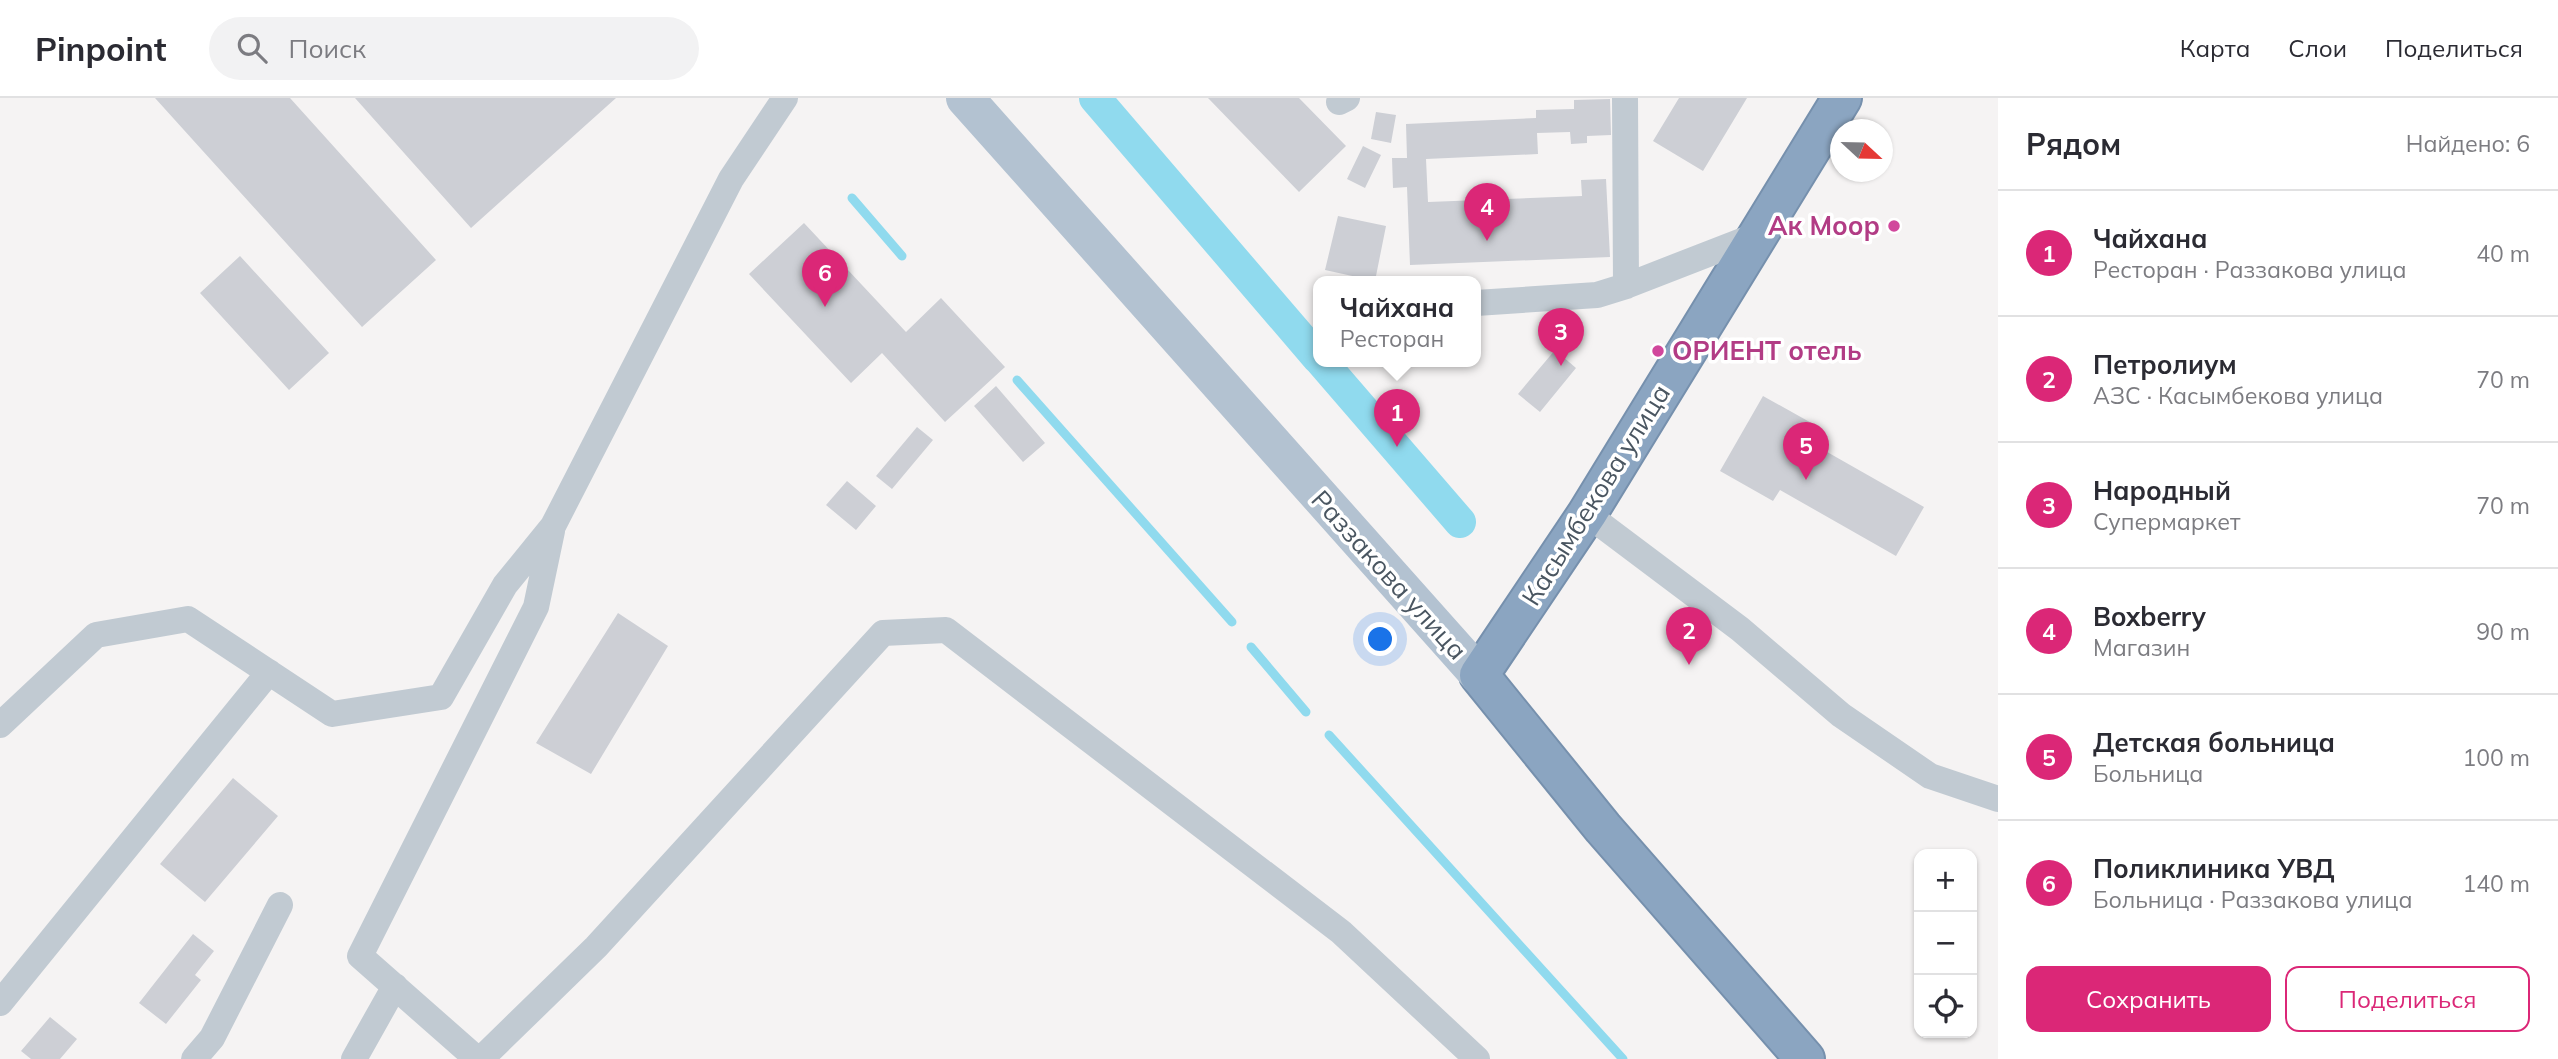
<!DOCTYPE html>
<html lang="ru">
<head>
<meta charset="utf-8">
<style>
  body { margin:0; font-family:Mulish,sans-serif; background:#f2f2f3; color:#2b2b33 }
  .controls { position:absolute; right:21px; bottom:21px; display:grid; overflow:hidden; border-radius:14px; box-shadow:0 2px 5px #0004 }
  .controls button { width:63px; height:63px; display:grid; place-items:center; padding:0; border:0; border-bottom:2px solid #e1e1e2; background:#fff; color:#2b2b33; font:35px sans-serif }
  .compass { position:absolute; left:1830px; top:21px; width:63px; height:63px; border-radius:50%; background:#fff; box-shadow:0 2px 5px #0004; rotate:112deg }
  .you { position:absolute; left:1381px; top:542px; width:24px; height:24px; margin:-18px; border:5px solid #fff; border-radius:50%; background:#1a73e8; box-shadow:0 0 0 10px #1a73e833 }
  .badge { display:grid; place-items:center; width:46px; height:46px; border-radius:50%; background:#db2777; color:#fff; font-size:23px; font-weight:700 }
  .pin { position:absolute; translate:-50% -58px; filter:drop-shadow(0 2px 4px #0008) }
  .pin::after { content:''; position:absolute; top:37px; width:24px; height:21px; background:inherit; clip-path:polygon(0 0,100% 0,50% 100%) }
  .popup { position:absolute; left:1313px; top:178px; width:168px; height:91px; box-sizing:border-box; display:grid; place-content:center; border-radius:14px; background:#fff; filter:drop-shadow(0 2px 5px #0005); font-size:23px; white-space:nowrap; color:#7c7c81 }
  .popup b { font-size:26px; color:#2b2b33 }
  .popup::after { content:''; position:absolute; left:50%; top:100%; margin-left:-14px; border:14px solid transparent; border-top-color:#fff }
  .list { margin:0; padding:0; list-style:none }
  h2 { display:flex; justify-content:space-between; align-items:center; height:91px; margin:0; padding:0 28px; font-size:30px }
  h2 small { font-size:23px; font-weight:400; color:#7c7c81 }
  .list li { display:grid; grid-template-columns:46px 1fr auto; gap:21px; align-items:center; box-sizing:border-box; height:126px; padding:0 28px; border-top:2px solid #e1e1e2 }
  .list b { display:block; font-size:26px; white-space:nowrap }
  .list p { margin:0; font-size:23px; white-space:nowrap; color:#7c7c81 }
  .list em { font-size:23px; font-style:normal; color:#7c7c81 }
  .actions { display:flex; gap:14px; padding:21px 28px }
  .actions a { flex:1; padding:16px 0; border:2px solid #db2777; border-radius:14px; text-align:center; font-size:24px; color:#db2777 }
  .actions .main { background:#db2777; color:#fff }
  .icon { flex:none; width:38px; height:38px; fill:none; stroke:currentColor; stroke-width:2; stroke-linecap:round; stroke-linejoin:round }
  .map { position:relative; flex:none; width:1998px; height:961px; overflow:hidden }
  header { display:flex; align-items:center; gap:42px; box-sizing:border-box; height:98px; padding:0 35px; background:#fff; border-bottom:2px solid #e1e1e2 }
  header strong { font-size:33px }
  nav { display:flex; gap:38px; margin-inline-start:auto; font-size:24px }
  .search { width:490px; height:63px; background:#f2f2f3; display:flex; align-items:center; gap:18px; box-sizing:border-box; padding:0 24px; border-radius:38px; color:#7c7c81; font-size:26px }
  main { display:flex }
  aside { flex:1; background:#fff }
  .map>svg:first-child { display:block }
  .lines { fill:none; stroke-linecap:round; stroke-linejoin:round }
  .stream { stroke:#90daee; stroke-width:9 }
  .canal { stroke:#90daee; stroke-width:32 }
  .building { fill:#cdcfd5 }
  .highway-casing { stroke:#7690ad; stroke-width:42 }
  .street { stroke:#c1cad2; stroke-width:26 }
  .primary { stroke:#b3c2d1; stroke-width:38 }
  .highway { stroke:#8ba5c1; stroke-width:38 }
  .hotel-dot { fill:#d1479c; stroke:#fff; stroke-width:2.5 }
  .labels { text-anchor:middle; stroke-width:7; stroke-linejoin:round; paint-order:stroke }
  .hotel-label { font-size:26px; font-weight:bold; fill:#b23c85; stroke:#fff; text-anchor:end }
  .street-label { font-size:26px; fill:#4a5661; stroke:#fff }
</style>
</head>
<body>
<header>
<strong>Pinpoint</strong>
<div class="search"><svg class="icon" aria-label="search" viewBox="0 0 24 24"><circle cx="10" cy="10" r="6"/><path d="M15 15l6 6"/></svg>Поиск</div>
<nav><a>Карта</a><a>Слои</a><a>Поделиться</a></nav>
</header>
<main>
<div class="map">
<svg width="1998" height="961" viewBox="0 0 1998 961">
  <rect width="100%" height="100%" fill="#f5f3f3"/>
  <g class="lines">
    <path class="stream" d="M 852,100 L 902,158
      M 1017,282 L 1232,524
      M 1251,549 L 1306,614
      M 1329,637 L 1623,961"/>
    <path class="canal" d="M 1095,0 L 1318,260
      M 1321,263 L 1460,424"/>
  </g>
  <path class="building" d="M 155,0 L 290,0 L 436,162 L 362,229 Z
    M 355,0 L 616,0 L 471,130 Z
    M 1208,0 L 1299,0 L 1346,48 L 1299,94 Z
    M 1679,0 L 1747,0 L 1703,73 L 1653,43 Z
    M 1610,1 L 1611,37 L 1587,38 L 1587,45 L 1571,46 L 1570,34 L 1537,35 L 1538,56 L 1426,61 L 1428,104 L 1582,98 L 1581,82 L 1606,81 L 1610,159 L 1410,167 L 1407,89 L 1393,90 L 1392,60 L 1407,60 L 1406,26 L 1536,20 L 1536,12 L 1574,11 L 1574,2 Z
    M 1376,14 L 1396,17 L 1391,45 L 1371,41 Z
    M 1363,48 L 1381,57 L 1365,90 L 1347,81 Z
    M 1338,118 L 1386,128 L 1375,183 L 1325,172 Z
    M 804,125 L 906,234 L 941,200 L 1005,269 L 945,324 L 882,255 L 851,285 L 749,176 Z
    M 240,158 L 329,255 L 289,292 L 200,195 Z
    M 1555,252 L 1576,270 L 1540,314 L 1518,296 Z
    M 996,288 L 1045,345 L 1023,364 L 974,308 Z
    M 1763,298 L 1815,327 L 1806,342 L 1924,409 L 1896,458 L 1780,392 L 1773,403 L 1720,373 Z
    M 917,329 L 933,342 L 892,391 L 876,378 Z
    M 847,383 L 876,408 L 856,432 L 826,407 Z
    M 618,515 L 668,548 L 591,676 L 536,645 Z
    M 233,680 L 278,718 L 205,804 L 160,766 Z
    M 193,836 L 214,853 L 195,877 L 201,882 L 166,926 L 139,905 Z
    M 50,919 L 77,941 L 60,961 L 31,961 L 21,953 Z"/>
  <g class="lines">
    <g class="highway-casing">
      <path id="highway" d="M 1805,961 L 1603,730 L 1479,577 L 1587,416 L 1842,0"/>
    </g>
    <path class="street" d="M 1625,0 L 1626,188
      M 1339,4 L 1347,0
      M 1476,205 L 1597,197 L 1626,188 L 1757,137
      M 1587,416 L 1740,531 L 1841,617 L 1930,678 L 1998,701
      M 0,627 L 96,537 L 188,521 L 332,616 L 441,599 L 505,487 L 553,428 L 731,81 L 785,0
      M 0,905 L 269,574
      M 194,961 L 212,940 L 280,807
      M 354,961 L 395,888
      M 477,961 L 360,858 L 536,509 L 552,433
      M 481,961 L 596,849 L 883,535 L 946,532 L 1341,834 L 1477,961"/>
    <path class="primary" d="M 965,0 L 1479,577"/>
    <use href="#highway" class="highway"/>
  </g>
  <g class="hotel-dot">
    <circle cx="1894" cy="128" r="7"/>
    <circle cx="1658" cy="253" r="7"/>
  </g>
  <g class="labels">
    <g class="hotel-label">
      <text x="1880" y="137">Ак Моор</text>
      <text x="1672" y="262" text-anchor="start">ОРИЕНТ отель</text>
    </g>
    <g class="street-label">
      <text transform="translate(1596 397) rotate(-58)" y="9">Касымбекова улица</text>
      <text transform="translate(1389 477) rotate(48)" y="9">Раззакова улица</text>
    </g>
  </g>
</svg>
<div class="controls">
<button>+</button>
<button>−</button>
<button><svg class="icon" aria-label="locate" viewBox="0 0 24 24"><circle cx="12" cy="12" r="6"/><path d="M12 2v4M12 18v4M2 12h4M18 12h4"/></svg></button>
</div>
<svg class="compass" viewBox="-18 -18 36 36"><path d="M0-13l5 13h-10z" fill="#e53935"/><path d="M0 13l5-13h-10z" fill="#7c7c81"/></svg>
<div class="you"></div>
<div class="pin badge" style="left:1397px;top:349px">1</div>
<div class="popup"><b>Чайхана</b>Ресторан</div>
<div class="pin badge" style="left:1689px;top:567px">2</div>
<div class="pin badge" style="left:1561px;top:268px">3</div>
<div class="pin badge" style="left:1487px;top:143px">4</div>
<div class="pin badge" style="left:1806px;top:382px">5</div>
<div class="pin badge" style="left:825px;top:209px">6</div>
</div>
<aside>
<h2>Рядом<small>Найдено: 6</small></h2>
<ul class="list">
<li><span class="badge">1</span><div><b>Чайхана</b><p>Ресторан · Раззакова улица</p></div><em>40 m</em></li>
<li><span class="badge">2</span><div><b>Петролиум</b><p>АЗС · Касымбекова улица</p></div><em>70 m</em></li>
<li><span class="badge">3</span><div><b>Народный</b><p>Супермаркет</p></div><em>70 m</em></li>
<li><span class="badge">4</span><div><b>Boxberry</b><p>Магазин</p></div><em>90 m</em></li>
<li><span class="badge">5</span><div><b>Детская больница</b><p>Больница</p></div><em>100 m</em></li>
<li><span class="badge">6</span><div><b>Поликлиника УВД</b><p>Больница · Раззакова улица</p></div><em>140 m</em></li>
</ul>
<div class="actions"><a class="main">Сохранить</a><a>Поделиться</a></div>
</aside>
</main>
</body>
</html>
